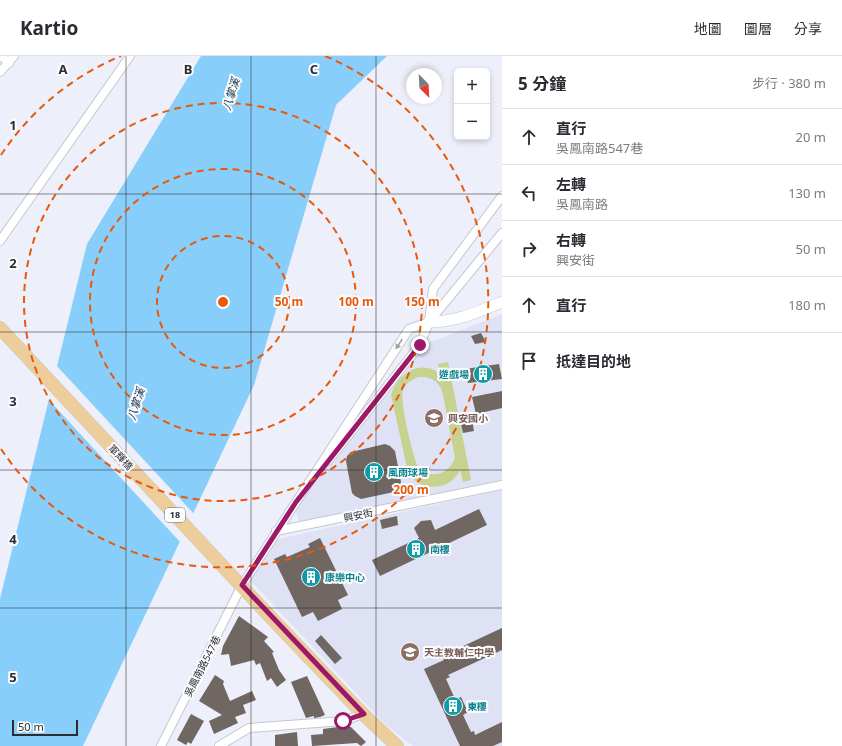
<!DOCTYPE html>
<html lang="zh-TW">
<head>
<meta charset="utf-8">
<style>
  body { margin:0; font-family:"Noto Sans","Noto Sans TC",sans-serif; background:#f7f7f7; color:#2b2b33 }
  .controls { position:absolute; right:12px; top:12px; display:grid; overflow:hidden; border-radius:6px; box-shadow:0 2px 6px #0003 }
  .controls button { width:36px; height:36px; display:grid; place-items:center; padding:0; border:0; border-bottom:1px solid #e1e1e2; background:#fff; color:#2b2b33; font:20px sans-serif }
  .compass { position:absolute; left:406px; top:12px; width:36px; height:36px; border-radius:50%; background:#fff; box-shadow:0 2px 6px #0003; rotate:156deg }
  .scale { position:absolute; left:12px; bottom:10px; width:66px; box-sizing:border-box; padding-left:4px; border:2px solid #2c2d31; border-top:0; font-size:11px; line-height:14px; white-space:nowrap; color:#2c2d31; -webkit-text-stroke:3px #fcfdff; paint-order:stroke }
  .stop { position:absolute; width:12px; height:12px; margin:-9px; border:3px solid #9d1869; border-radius:50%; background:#fff }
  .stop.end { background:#9d1869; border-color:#fff; box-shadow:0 1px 4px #0008 }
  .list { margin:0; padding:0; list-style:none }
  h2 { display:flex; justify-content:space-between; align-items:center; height:52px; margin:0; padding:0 16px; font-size:17px }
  h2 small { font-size:13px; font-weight:400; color:#7c7c81 }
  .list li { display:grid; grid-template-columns:26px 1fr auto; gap:12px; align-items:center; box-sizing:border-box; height:56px; padding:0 16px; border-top:1px solid #e1e1e2 }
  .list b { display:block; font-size:15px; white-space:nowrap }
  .list p { margin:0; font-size:13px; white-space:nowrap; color:#7c7c81 }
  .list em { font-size:13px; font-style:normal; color:#7c7c81 }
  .icon { flex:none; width:22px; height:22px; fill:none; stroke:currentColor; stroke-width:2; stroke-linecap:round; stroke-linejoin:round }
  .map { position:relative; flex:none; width:502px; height:690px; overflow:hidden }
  header { display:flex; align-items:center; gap:24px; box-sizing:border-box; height:56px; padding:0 20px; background:#fff; border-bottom:1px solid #e1e1e2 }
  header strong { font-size:19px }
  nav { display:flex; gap:22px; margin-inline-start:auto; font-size:14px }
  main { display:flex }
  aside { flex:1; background:#fff }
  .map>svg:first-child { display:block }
  .built { fill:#dee2f4 }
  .green { fill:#c6d28e; fill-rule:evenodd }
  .water { fill:#87cefa }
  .pier { fill:#edeffa }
  .building { fill:#706662 }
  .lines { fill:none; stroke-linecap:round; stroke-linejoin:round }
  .street-casing { stroke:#c4c7d1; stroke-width:10 }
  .secondary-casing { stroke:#c4c7d1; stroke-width:12 }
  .primary-casing { stroke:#cccdce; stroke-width:14 }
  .street { stroke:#fff; stroke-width:8 }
  .secondary { stroke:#fff; stroke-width:11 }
  .primary { stroke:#eccd9b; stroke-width:13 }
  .oneway { fill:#a0a0a2 }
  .route { stroke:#9d1869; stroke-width:5 }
  .grid { fill:none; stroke:#2c2d31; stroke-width:1; stroke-opacity:0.55 }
  .ring { fill:none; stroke:#e8590c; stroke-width:2; stroke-dasharray:7 5 }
  .labels { text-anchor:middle; stroke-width:4; stroke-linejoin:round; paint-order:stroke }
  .shield { fill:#fcfdff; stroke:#6a6b6f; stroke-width:1 }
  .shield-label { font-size:9px; font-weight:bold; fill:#2c2d31 }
  .culture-label { font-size:10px; font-weight:bold; fill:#0d838f; stroke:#fcfdff; text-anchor:start }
  .education-label { font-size:10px; font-weight:bold; fill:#785e54; stroke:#fcfdff; text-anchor:start }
  .street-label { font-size:10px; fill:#2c2d31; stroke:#fcfdff }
  .water-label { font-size:11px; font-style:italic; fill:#0e2e41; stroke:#fcfdff }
  .grid-label { font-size:13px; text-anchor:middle; font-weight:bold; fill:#2c2d31; stroke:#fcfdff; stroke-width:4; stroke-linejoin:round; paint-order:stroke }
  .centre { fill:#e8590c; stroke:#fcfdff; stroke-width:2 }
  .ring-label { font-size:12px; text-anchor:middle; font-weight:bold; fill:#e8590c; stroke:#fcfdff; stroke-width:4; stroke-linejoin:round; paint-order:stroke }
</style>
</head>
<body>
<header>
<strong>Kartio</strong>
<nav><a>地圖</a><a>圖層</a><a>分享</a></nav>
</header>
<main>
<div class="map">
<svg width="502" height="690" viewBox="0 0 502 690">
  <rect width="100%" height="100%" fill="#edeffa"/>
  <path class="built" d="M 502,258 L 502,425 L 300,467 L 294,452 L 424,289 Z
    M 502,434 L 502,690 L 413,690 L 385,668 L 249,523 L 278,483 Z"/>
  <path class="green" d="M 448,306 L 471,424 L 463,426 L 460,414 C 450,436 419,436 408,416 L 391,339 C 397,318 422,302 440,318 L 438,308 ZM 419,321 C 432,320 441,327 443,339 L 455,402 C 448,419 432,424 418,411 C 413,401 399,343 403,334 C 406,327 412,323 419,321 Z"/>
  <path class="water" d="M 201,0 L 387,0 L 336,49 L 254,329 L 83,690 L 0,690 L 0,543 L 87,188 Z"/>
  <path class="pier" d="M 55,308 L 195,459 L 181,487 L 47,342 Z"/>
  <path class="building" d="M 481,277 L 486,286 L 475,288 L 471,280 Z
    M 499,308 L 502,323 L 468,327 L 465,313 Z
    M 502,335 L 502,352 L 476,358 L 472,341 Z
    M 471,357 L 474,375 L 463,377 L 459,360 Z
    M 385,388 L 390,390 L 395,395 L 401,426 L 399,431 L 394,436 L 361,443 L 355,440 L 352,437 L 346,405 L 347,400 L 351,396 Z
    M 479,453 L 487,469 L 380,520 L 372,504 L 419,482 L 414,472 L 421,465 L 431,464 L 435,474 Z
    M 397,460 L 398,469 L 382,473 L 380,464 Z
    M 320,482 L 348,539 L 338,544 L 342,553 L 318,565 L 313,556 L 302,561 L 274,503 L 285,498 L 287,501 L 310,491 L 308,488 Z
    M 239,560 L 268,581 L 264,585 L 274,596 L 272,597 L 279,614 L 286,624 L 277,631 L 271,622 L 267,625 L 260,607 L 256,609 L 254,604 L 231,610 L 229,598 L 221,599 L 223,590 Z
    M 502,572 L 502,594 L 448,619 L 450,621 L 446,623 L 455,643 L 461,641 L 468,656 L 463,659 L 471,676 L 474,675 L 475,679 L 502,666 L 502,686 L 493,690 L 460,690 L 424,613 L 444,604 L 442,600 Z
    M 321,579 L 342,602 L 335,608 L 315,585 Z
    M 215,619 L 224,625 L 223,628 L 230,645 L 252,635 L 256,644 L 243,649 L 246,657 L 235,661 L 238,667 L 214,678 L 209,665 L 222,659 L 199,645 Z
    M 307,620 L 325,659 L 320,661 L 314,662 L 314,660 L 306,662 L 291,626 Z
    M 191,658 L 204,665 L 191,688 L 188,686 L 186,689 L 177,684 Z
    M 338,671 L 351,671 L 366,686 L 361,690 L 357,687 L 312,690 L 311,679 L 323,678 L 323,673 Z
    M 297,676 L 298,690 L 275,690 L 275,679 Z"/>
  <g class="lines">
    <g class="street-casing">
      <path id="street" d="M 1,0 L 9,7
        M 0,16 L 14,0
        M 0,185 L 130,0
        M 328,405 L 420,289 L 429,266 L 433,233 L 502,140
        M 276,475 L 502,429
        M 161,690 L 242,529 L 409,273 L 429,266 L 502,177
        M 219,690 L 249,672 L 343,665 L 363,658"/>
    </g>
    <g class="secondary-casing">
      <path id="secondary" d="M 429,266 C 456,266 478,256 502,246"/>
    </g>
    <g class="primary-casing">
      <path id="primary" d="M 0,272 L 276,567 L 363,658 L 397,690"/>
    </g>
    <use href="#street" class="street"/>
    <use href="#secondary" class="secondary"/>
    <use href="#primary" class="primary"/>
  </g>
  <defs><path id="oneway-solid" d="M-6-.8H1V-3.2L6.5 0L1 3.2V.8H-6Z"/></defs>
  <use class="oneway" href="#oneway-solid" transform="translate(399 288) rotate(123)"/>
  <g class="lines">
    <path class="route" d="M 343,665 L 364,658 L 242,529 L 296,446 L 420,289"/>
  </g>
  <path class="grid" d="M 126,0 L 126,690M 251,0 L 251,690M 376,0 L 376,690M 0,138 L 502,138M 0,276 L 502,276M 0,414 L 502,414M 0,552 L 502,552"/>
  <g class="ring">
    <circle cx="223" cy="246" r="66"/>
    <circle cx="223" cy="246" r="133"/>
    <circle cx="223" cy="246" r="199"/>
    <path d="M1 99A266 266 0 0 1 121 0M325 0A266 266 0 1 1 1 393"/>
  </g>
  <defs>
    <g id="building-disc" transform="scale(1)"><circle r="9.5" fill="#0f9aa8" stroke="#fcfdff"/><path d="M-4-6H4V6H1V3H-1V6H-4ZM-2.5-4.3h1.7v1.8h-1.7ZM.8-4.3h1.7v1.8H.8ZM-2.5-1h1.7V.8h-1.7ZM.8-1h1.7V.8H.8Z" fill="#fff"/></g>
    <g id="school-disc" transform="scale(1)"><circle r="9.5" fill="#8d6e63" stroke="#fcfdff"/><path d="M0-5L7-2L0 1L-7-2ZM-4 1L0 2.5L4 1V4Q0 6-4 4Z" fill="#fff"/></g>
  </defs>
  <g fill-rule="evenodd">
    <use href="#building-disc" x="483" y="318"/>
    <use href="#school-disc" x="434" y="362"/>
    <use href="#building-disc" x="374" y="416"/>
    <use href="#building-disc" x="416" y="493"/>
    <use href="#building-disc" x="311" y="521"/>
    <use href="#school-disc" x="410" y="596"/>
    <use href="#building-disc" x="453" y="650"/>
  </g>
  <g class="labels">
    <rect class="shield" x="165" y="452" width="20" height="14" rx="3"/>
    <g class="shield-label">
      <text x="175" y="462">18</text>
    </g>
    <g class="culture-label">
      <text x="469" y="322" text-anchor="end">遊戲場</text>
      <text x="388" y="420">風雨球場</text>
      <text x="430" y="497">南樓</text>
      <text x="325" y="525">康樂中心</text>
      <text x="467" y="654">東樓</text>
    </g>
    <g class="education-label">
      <text x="448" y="366">興安國小</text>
      <text x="424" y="600">天主教輔仁中學</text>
    </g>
    <g class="street-label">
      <text transform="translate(121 401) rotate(47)" y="4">軍輝橋</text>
      <text transform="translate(358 459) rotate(-12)" y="4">興安街</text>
      <text transform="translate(202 610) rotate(-63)" y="4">吳鳳南路547巷</text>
    </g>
    <g class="water-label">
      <text transform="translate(231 38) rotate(-73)" y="4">八掌溪</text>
      <text transform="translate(136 348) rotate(-72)" y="4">八掌溪</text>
    </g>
  </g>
  <g class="grid-label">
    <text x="63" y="18">A</text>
    <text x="188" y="18">B</text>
    <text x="314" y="18">C</text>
    <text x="13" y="74">1</text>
    <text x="13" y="212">2</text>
    <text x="13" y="350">3</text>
    <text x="13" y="488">4</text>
    <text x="13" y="626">5</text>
  </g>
  <circle cx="223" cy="246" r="6" class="centre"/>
  <g class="ring-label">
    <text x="289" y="250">50 m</text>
    <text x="356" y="250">100 m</text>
    <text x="422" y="250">150 m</text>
    <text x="411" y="438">200 m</text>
  </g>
</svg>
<div class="controls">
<button>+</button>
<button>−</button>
</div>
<svg class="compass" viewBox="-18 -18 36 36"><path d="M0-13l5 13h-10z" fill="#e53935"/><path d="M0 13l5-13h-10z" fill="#7c7c81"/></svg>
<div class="scale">50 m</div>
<div class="stop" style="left:343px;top:665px"></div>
<div class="stop end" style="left:420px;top:289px"></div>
</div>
<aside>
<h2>5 分鐘<small>步行 · 380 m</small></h2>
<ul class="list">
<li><svg class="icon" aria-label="ahead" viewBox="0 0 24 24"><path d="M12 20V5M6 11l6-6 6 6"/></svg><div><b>直行</b><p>吳鳳南路547巷</p></div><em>20 m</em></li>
<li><svg class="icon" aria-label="left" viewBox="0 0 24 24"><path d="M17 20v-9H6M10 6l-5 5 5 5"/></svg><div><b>左轉</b><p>吳鳳南路</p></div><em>130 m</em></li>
<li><svg class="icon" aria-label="right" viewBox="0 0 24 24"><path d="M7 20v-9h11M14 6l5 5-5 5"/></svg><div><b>右轉</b><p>興安街</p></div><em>50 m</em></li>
<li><svg class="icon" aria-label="ahead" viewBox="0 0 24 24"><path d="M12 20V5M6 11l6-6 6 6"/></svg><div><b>直行</b></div><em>180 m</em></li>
<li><svg class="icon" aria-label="arrive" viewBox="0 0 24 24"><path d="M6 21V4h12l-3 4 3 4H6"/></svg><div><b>抵達目的地</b></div></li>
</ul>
</aside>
</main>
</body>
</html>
